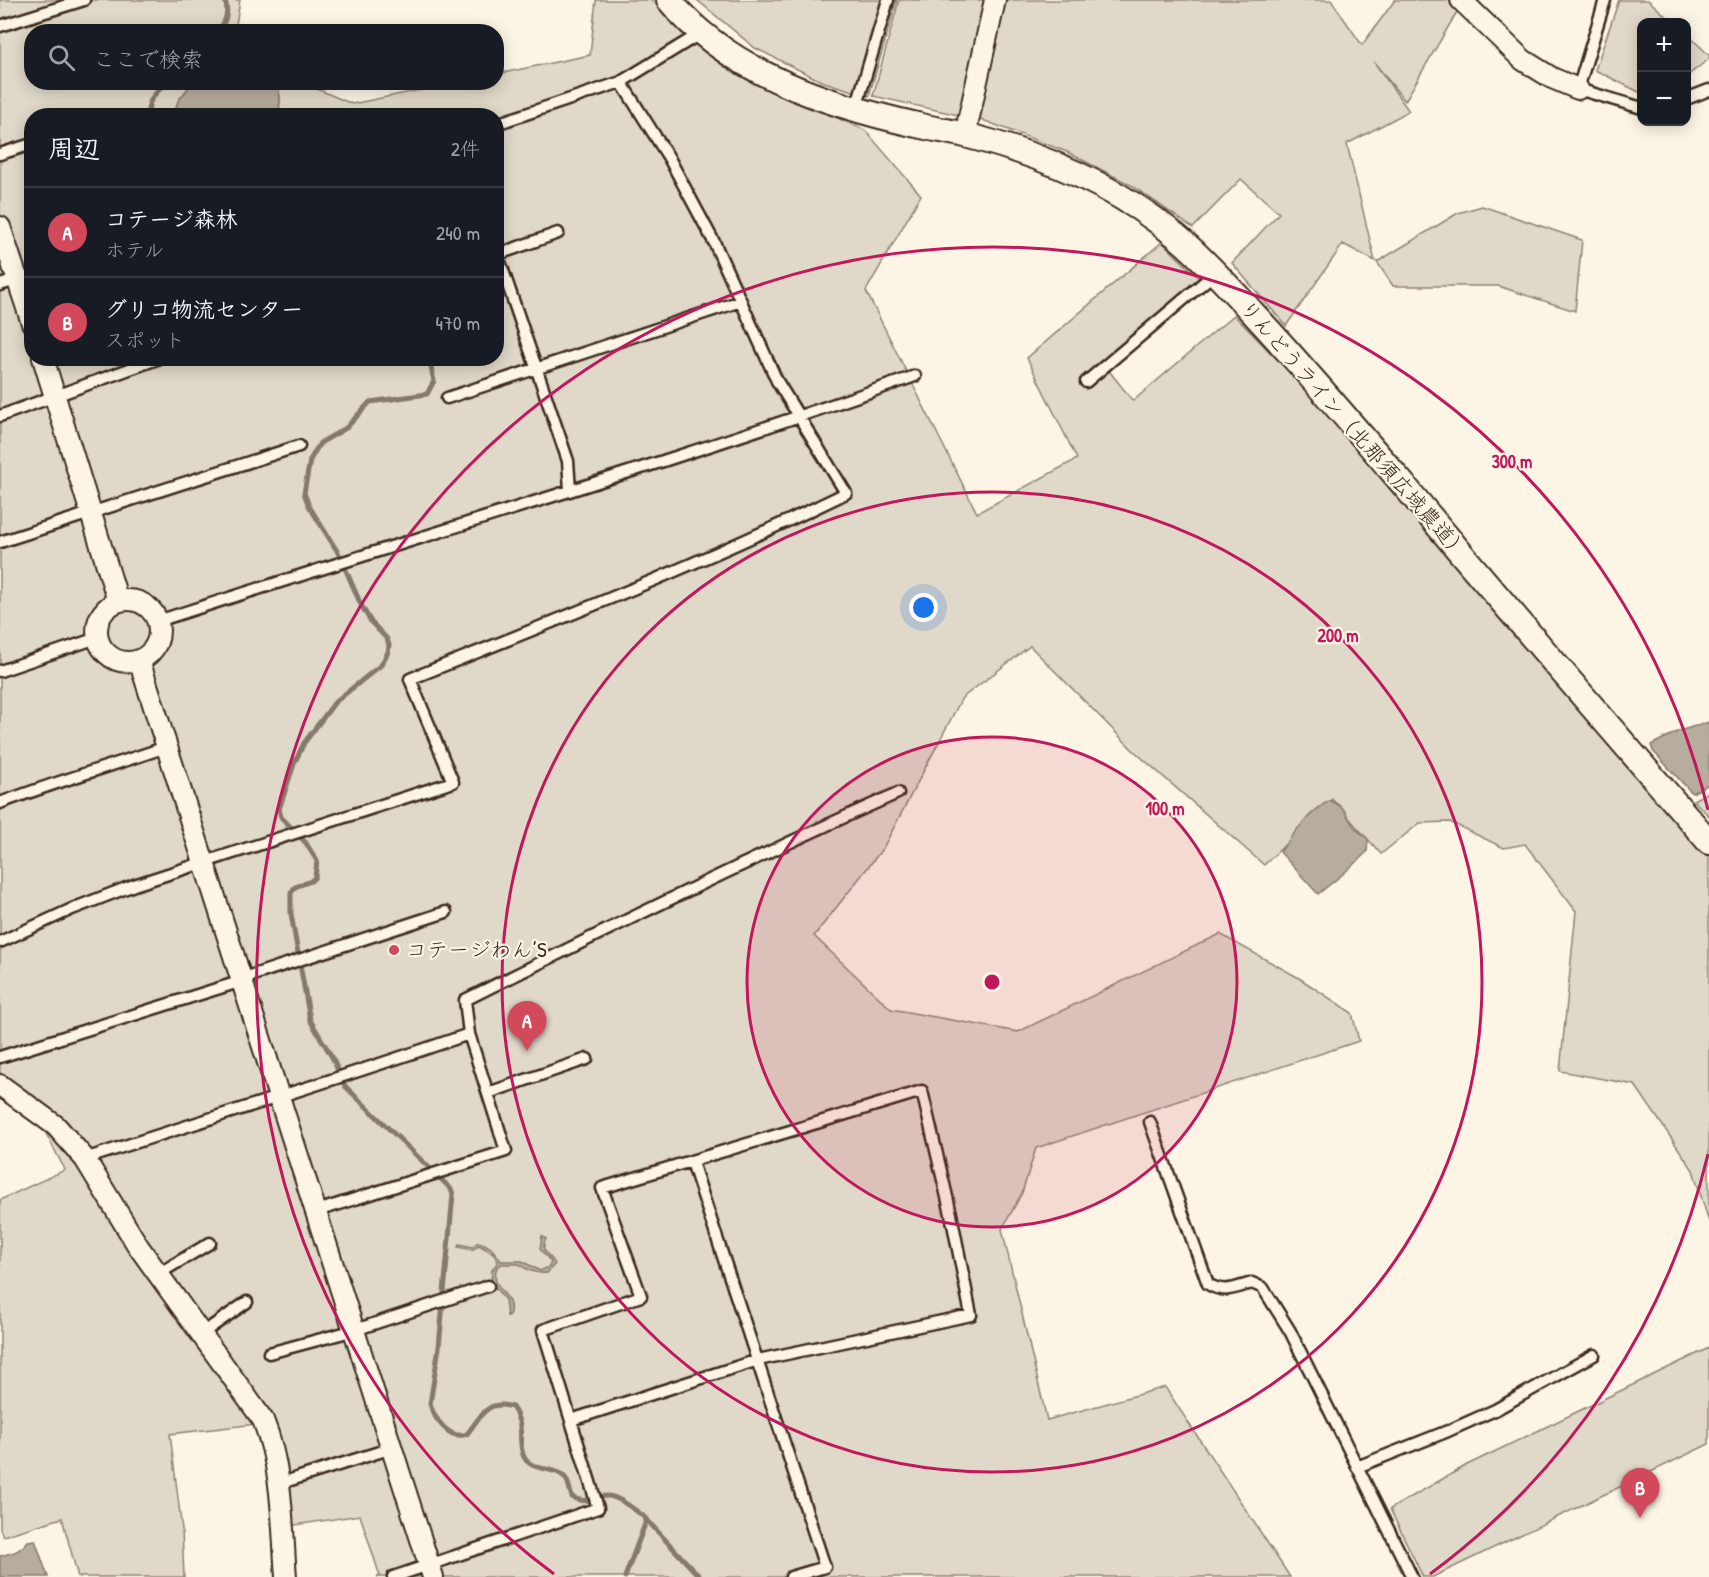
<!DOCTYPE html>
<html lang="ja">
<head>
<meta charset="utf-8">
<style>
  body { margin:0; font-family:"Patrick Hand","Klee One",sans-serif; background:#20242c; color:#f1f3f6 }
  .controls { position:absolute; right:18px; top:18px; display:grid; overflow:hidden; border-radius:12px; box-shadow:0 3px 15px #0003 }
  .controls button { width:54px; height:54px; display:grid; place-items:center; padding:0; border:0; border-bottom:2px solid #363941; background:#171b24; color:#f1f3f6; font:30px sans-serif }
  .you { position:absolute; left:924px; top:608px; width:21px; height:21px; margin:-15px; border:4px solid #fff; border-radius:50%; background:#1a73e8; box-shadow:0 0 0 9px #1a73e833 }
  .badge { display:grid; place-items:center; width:39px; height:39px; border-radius:50%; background:#d1495b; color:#fff; font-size:20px; font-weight:700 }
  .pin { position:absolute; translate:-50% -50px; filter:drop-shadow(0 2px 3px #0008) }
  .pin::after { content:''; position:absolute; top:32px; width:21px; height:18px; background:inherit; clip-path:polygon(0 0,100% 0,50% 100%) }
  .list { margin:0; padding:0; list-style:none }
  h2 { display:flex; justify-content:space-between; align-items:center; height:78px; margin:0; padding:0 24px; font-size:26px }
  h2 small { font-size:20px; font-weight:400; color:#9ea1a6 }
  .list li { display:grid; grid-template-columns:39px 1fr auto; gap:18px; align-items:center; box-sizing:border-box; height:90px; padding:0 24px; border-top:2px solid #363941 }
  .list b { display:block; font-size:22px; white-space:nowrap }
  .list p { margin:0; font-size:20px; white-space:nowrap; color:#9ea1a6 }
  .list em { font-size:20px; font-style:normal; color:#9ea1a6 }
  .icon { flex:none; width:33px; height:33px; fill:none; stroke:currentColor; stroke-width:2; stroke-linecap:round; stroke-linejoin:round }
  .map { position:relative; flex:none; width:1709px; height:1577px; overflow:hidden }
  .search { position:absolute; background:#171b24; box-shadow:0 3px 15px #0003; left:24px; top:24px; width:480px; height:66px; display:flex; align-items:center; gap:15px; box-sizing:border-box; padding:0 21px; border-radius:24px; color:#9ea1a6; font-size:22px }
  .panel { position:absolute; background:#171b24; box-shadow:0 3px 15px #0003; left:24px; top:108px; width:480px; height:258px; border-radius:24px }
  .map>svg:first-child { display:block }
  .green { fill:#e0d8c8; stroke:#8e8173; stroke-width:1.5 }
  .water { fill:#b7ad9e; stroke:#85796b; stroke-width:1.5 }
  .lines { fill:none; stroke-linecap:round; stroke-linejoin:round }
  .stream { stroke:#85796b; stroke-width:5 }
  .service-casing { stroke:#3b2a1e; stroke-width:15 }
  .minor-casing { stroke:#3b2a1e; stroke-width:24 }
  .tertiary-casing { stroke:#3b2a1e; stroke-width:28 }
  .service { stroke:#fcf5e5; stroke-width:10 }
  .minor { stroke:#fcf5e5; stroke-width:20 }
  .tertiary { stroke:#fcf5e5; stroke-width:24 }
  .ring { fill:none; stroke:#c2185b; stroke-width:3 }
  .poi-dot { fill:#d1495b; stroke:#fcf5e5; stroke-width:2 }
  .labels { text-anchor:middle; stroke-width:4.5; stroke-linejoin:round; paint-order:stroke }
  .street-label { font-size:21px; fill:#3b2a1e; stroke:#fcf5e5 }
  .poi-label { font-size:21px; fill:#3b2a1e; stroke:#fcf5e5; text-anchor:start }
  .centre { fill:#c2185b; stroke:#fcf5e5; stroke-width:3 }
  .ring-label { font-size:18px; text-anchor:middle; font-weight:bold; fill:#c2185b; stroke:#fcf5e5; stroke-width:4.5; stroke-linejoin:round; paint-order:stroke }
</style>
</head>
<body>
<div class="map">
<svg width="1709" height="1577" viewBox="0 0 1709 1577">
  <rect width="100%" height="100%" fill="#fcf5e5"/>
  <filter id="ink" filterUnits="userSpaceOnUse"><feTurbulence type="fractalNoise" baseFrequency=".0167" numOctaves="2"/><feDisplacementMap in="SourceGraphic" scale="12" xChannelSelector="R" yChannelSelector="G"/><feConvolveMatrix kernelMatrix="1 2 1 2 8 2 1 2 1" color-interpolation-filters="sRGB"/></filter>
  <g filter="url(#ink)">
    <path class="green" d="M 0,0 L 240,0 L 235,31 L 32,32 L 32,82 L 192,83 L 178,101 L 174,115 L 32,116 L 32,358 L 496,358 L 496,116 L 279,115 L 280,97 L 277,83 L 303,83 L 352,104 L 455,83 L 496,82 L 497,74 L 590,55 L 596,0 L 652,0 L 678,28 L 706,50 L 766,87 L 865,130 L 921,195 L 866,291 L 977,513 L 1077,459 L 1027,358 L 1162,242 L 1199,278 L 1102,362 L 1133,401 L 1234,315 L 1358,443 L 1709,856 L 1709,1222 L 1693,1170 L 1635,1085 L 1560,1071 L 1576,911 L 1525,844 L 1504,848 L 1450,822 L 1420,823 L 1381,854 L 1332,799 L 1264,865 L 1134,751 L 1030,646 L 962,698 L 883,848 L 814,936 L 891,1009 L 1018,1032 L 1220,934 L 1299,978 L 1352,1013 L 1359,1041 L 1036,1148 L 1022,1193 L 1002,1229 L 1047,1420 L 1165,1387 L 1290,1577 L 377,1577 L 380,1576 L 360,1515 L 289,1526 L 256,1424 L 170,1434 L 182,1530 L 184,1577 L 78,1577 L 62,1518 L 3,1536 L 0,1529 L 0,1200 L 65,1170 L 40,1122 L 0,1088 Z
      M 697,0 L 897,0 L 869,96 L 821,81 L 755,48 Z
      M 899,0 L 1331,0 L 1362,45 L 1395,0 L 1464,0 L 1405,101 L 1374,62 L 1409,111 L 1347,144 L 1375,261 L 1343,244 L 1286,326 L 1232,263 L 1279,213 L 1241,179 L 1193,228 L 1131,185 L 1067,152 L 985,121 L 873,96 Z
      M 1619,0 L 1648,0 L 1673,22 L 1642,22 L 1641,93 L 1595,70 Z
      M 1687,34 L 1709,55 L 1709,59 L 1687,76 Z
      M 1482,206 L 1582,240 L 1575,311 L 1498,286 L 1393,286 L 1377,262 L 1458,213 Z
      M 1709,792 L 1709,816 L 1693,800 Z
      M 1709,1348 L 1709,1444 L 1433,1577 L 1423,1577 L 1390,1509 L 1467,1465 Z"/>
    <path class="water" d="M 192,83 L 277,83 L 280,97 L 279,115 L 174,115 L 178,101 Z
      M 1709,722 L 1709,784 L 1692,793 L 1653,751 L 1651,745 L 1679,731 Z
      M 1329,801 C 1346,806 1344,812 1353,825 C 1357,830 1363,835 1368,839 L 1367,852 L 1343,874 L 1318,894 L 1280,852 C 1293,834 1309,812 1329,801 Z
      M 542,1236 L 546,1239 C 539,1253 549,1252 555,1264 L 547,1273 C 537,1274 528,1271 519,1264 L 502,1264 L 497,1267 C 488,1291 517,1293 509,1316 L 507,1316 L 505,1300 L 491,1282 L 492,1270 L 498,1262 L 493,1253 L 479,1245 L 472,1250 L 458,1247 L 459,1244 L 472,1247 L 478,1242 C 491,1245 494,1251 501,1261 L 522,1261 L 540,1271 L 549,1267 L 551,1262 L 540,1249 Z
      M 35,1540 L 48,1577 L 0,1577 L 0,1556 C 12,1553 20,1552 28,1541 Z"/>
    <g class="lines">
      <path class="stream" d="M 218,32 C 226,21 229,12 225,0
        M 148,116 C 147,99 156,93 167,82
        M 429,358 L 434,381 L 427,394 L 370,402 L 346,428 L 320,443 L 310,460 L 304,493 L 309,506 L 339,554 L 361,605 L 371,622 L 387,639 L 389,645 L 388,652 L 381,665 L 335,702 L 304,743 L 294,764 L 279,809 L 281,817 L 306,843 L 317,861 L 315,877 L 311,881 L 295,887 L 291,893 L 291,914 L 310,1020 L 332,1057 L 345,1086 L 451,1189 L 453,1194 L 439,1347 L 430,1404 C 434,1418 449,1441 467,1434 C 480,1417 487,1399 512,1407 C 527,1429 516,1440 524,1457 C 531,1472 558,1466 566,1479 C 569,1483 570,1492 572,1497 C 587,1507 598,1492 613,1497 C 623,1500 633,1509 642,1515 L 645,1518 L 645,1524 L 625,1577
        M 645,1518 L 700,1577"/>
      <g class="service-casing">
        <path id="service" d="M 1605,0 L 1578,89 L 1642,108
          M 0,26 L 84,0
          M 1686,99 L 1709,90
          M 856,108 L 888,0
          M 496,124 L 621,82 L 701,33
          M 0,154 L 32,144
          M 496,250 L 568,461 L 570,490
          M 496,255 L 558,233
          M 0,285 L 32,275
          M 1086,382 L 1215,273
          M 447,398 L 741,301
          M 0,416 L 160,358
          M 0,542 L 299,446
          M 158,621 C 410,539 665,465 915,376
          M 0,671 L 97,638
          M 0,803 C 55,782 111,766 166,747
          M 0,942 L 72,909 L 134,885 L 453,782 L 410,679 C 557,620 704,563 846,493 L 777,381 L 714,242 L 669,158 L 621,82
          M 241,979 L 446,912
          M 0,1057 L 242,981
          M 488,1093 L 587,1059
          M 1150,1122 L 1208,1284 C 1224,1294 1234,1288 1252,1283 L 1263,1288 L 1290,1331 L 1412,1577
          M 85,1159 C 213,1117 342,1078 469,1034
          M 692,1162 L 825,1567 L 791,1577
          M 317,1211 L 506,1151 L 469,1034 L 465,1000 C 608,929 752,858 898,793
          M 158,1274 L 210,1243
          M 201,1334 L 247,1302
          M 269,1353 L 355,1330 L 488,1286
          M 1357,1467 L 1448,1431 L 1495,1410 L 1594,1355
          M 278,1484 L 392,1448
          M 393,1577 L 598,1508 L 543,1330 L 641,1296 L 602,1188 L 922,1091 L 951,1214 L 971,1315 L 758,1360 L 571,1420"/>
      </g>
      <g class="minor-casing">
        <path id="minor" d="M 1461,0 L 1523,60 L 1552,78 L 1578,89
          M 965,135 L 995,0
          M 0,227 L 32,323
          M 43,358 L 118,601
          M97 631a31 31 0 1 1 62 0a31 31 0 1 1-62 0Z
          M 139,660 L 433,1577
          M 0,1085 L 56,1126 L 85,1159 L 138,1246 L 263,1420 C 283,1469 282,1525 286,1577"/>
      </g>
      <g class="tertiary-casing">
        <path id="tertiary" d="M 669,0 C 729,73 828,105 917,125 C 933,129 949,131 965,135 C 1040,154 1115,185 1175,235 C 1201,256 1230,288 1253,313 C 1307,371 1357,430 1408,490 C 1507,609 1608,725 1709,842"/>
      </g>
      <use href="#service" class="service"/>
      <use href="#minor" class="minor"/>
      <use href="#tertiary" class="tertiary"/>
    </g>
  </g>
  <circle cx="992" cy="982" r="245" fill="#c2185b" fill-opacity=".12"/>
  <g class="ring">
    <circle cx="992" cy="982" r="245"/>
    <circle cx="992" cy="982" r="490"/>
    <path d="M1708 1154A736 736 0 0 1 1430 1574M554 1574A736 736 0 1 1 1708 810"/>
  </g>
  <circle class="poi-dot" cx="394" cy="950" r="6"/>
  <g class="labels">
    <g class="street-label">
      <text transform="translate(1354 430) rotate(49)" y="7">りんどうライン（北那須広域農道）</text>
    </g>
    <g class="poi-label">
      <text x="406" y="957">コテージわん’S</text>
    </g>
  </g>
  <circle cx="992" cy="982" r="9" class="centre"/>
  <g class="ring-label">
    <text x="1512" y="468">300 m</text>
    <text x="1338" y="642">200 m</text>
    <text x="1165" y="815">100 m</text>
  </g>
</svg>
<div class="controls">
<button>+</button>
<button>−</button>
</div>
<div class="you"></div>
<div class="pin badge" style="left:527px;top:1051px">A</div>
<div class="pin badge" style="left:1640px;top:1518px">B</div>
<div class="search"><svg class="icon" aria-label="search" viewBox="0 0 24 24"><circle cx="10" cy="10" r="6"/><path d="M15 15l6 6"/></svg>ここで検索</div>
<section class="panel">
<h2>周辺<small>2件</small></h2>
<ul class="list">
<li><span class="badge">A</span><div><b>コテージ森林</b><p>ホテル</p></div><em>240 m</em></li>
<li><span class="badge">B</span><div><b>グリコ物流センター</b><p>スポット</p></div><em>470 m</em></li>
</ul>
</section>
</div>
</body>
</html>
